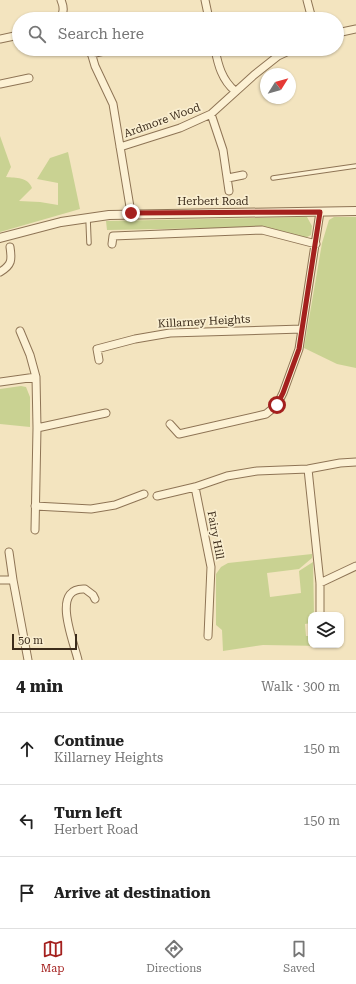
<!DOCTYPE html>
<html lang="en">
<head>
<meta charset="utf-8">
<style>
  body { margin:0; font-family:"Roboto Serif",serif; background:#f6f6f6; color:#222 }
  .controls { position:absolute; right:12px; bottom:12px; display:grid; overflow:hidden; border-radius:8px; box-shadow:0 1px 3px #0004 }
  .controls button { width:36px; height:36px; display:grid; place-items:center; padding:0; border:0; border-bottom:1px solid #e0e0e0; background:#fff; color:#222; font:20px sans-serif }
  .compass { position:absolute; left:260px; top:68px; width:36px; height:36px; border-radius:50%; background:#fff; box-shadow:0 1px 3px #0004; rotate:53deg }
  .scale { position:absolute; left:12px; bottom:10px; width:65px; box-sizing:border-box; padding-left:4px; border:2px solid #3c2c1b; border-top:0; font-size:11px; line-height:14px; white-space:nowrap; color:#3c2c1b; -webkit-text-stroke:3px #f9eed0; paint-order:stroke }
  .stop { position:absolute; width:12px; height:12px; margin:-9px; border:3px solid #a4201e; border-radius:50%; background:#fff }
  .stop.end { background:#a4201e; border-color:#fff; box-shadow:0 1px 4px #0008 }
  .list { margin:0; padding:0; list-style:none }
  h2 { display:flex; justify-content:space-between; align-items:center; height:52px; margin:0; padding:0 16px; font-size:17px }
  h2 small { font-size:13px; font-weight:400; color:#767676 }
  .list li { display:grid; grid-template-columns:26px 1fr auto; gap:12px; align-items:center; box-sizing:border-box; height:72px; padding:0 16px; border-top:1px solid #e0e0e0 }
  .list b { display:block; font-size:15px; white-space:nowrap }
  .list p { margin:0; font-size:13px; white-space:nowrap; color:#767676 }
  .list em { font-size:13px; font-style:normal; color:#767676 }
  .icon { flex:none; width:22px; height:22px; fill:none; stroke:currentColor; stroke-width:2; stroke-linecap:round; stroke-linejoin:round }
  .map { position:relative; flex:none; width:356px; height:660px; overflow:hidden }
  .search { position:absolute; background:#fff; box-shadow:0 1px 3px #0004; left:12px; right:12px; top:12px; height:44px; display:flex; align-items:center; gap:10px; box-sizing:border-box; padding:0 14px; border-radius:22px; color:#767676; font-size:15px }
  .sheet { height:268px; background:#fff }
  nav { display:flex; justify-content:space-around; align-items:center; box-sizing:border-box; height:56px; border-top:1px solid #e0e0e0; background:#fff; font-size:11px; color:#767676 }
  nav a { display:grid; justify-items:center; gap:2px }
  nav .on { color:#a4201e }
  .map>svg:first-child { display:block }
  .green { fill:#c9d292 }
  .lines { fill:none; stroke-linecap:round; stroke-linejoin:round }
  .service-casing { stroke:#8e7455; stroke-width:5.5 }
  .minor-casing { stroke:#8e7455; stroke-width:9 }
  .tertiary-casing { stroke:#8e7455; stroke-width:10 }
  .service { stroke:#fcf1d4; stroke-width:3.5 }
  .minor { stroke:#fcf1d4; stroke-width:7 }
  .tertiary { stroke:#fcf1d4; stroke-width:8 }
  .route { stroke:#a4201e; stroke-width:5 }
  .labels { text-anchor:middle; stroke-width:3.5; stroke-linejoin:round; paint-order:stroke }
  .street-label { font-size:11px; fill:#3c2c1b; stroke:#f9eed0 }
</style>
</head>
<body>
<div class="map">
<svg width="356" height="660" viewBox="0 0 356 660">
  <rect width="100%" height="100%" fill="#f3e4bf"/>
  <path class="green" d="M 0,136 L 11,167 L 6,177 C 16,178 28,177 32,188 L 19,201 L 40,202 L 58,205 L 58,183 L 37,179 L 50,158 L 68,152 L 80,209 L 0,232 Z
    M 307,217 L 312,226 L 311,235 L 305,238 L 266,227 L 107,230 L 106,221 Z
    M 334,217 L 356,217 L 356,368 L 337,364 L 304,348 L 322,243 L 329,220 Z
    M 21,386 L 26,387 L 30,397 L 30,427 L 0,424 L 0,389 Z
    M 312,554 L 312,558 L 299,569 L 267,573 L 270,597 L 301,593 L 299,571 L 313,562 L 314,615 L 311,615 L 311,623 L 305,624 L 306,636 L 311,636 L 311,645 L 322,646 L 263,645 L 223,651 L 222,630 L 216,625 L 216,574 L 221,567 L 228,563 Z"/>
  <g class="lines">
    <g class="service-casing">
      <path id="service" d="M 273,178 L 356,166
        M 88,218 L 89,243"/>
    </g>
    <g class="minor-casing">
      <path id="minor" d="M 205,0 L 209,19
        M 307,0 L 312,19
        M 58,19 C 65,14 64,7 61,0
        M 337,33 L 356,29
        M 0,39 L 19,35
        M 90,49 L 95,66 L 113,104 L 131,213
        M 215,49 C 218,65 222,80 235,91
        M 91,54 L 113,49
        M 0,84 L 29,78
        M 211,114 L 223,150 L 229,191
        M 120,147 L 180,128 L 211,114 L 254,75 L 278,56 L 293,49
        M 228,178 L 243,175
        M 112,244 L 113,236 L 262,230 L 316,244
        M 0,272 C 12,265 12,260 10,247
        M 20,331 L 30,355 L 36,377 L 37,428 L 35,530
        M 99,360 L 97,349 L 135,339 L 170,333 L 302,329
        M 0,382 L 36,377
        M 170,424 L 179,434 L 266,414 L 277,405 L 283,393 L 299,349 L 320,212
        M 37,428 L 106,413
        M 308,469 L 320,583 L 320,615
        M 195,487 L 211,567 L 208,636
        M 157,496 L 195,487 L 227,476 L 257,471 L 308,469 L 340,463 L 356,462
        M 35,506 L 91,509 L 115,505 L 144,494
        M 9,552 L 13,580
        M 0,580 L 13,580 L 28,660
        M 320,583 L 356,566
        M 78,660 C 74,642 50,587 85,589 L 93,595 L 95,599"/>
    </g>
    <g class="tertiary-casing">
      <path id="tertiary" d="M 0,238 L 61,222 L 109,215 L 356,211"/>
    </g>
    <use href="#service" class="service"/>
    <use href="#minor" class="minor"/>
    <use href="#tertiary" class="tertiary"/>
  </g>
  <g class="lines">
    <path class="route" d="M 131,213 L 320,212 L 299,349 L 283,393 L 277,405"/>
  </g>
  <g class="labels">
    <g class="street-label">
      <text transform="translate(162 120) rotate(-20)" y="4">Ardmore Wood</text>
      <text x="213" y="205">Herbert Road</text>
      <text transform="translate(204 321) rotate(-3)" y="4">Killarney Heights</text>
      <text transform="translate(216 535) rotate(79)" y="4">Fairy Hill</text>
    </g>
  </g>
</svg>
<div class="controls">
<button><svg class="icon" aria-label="layers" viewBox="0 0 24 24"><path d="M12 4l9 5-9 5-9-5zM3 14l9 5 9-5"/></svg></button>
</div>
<svg class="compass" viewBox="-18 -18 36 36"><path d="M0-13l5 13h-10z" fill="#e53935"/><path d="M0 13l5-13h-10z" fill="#767676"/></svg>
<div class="scale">50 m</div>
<div class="stop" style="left:277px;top:405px"></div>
<div class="stop end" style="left:131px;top:213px"></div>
<div class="search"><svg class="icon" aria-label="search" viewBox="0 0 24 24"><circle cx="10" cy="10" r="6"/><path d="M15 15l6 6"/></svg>Search here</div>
</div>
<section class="sheet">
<h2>4 min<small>Walk · 300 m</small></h2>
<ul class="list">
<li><svg class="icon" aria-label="ahead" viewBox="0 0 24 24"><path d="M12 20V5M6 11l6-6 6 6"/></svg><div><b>Continue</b><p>Killarney Heights</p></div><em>150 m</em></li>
<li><svg class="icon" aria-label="left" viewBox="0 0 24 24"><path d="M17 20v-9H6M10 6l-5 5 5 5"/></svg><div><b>Turn left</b><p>Herbert Road</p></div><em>150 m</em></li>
<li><svg class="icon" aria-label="arrive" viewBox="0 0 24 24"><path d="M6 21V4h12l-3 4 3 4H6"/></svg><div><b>Arrive at destination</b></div></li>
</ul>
</section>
<nav>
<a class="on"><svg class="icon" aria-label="map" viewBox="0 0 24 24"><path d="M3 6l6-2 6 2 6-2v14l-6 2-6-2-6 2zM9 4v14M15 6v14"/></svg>Map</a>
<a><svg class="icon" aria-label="directions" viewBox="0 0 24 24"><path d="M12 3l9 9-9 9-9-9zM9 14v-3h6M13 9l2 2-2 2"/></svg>Directions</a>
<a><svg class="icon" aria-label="saved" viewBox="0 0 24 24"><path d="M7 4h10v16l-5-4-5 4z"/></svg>Saved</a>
</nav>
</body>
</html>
